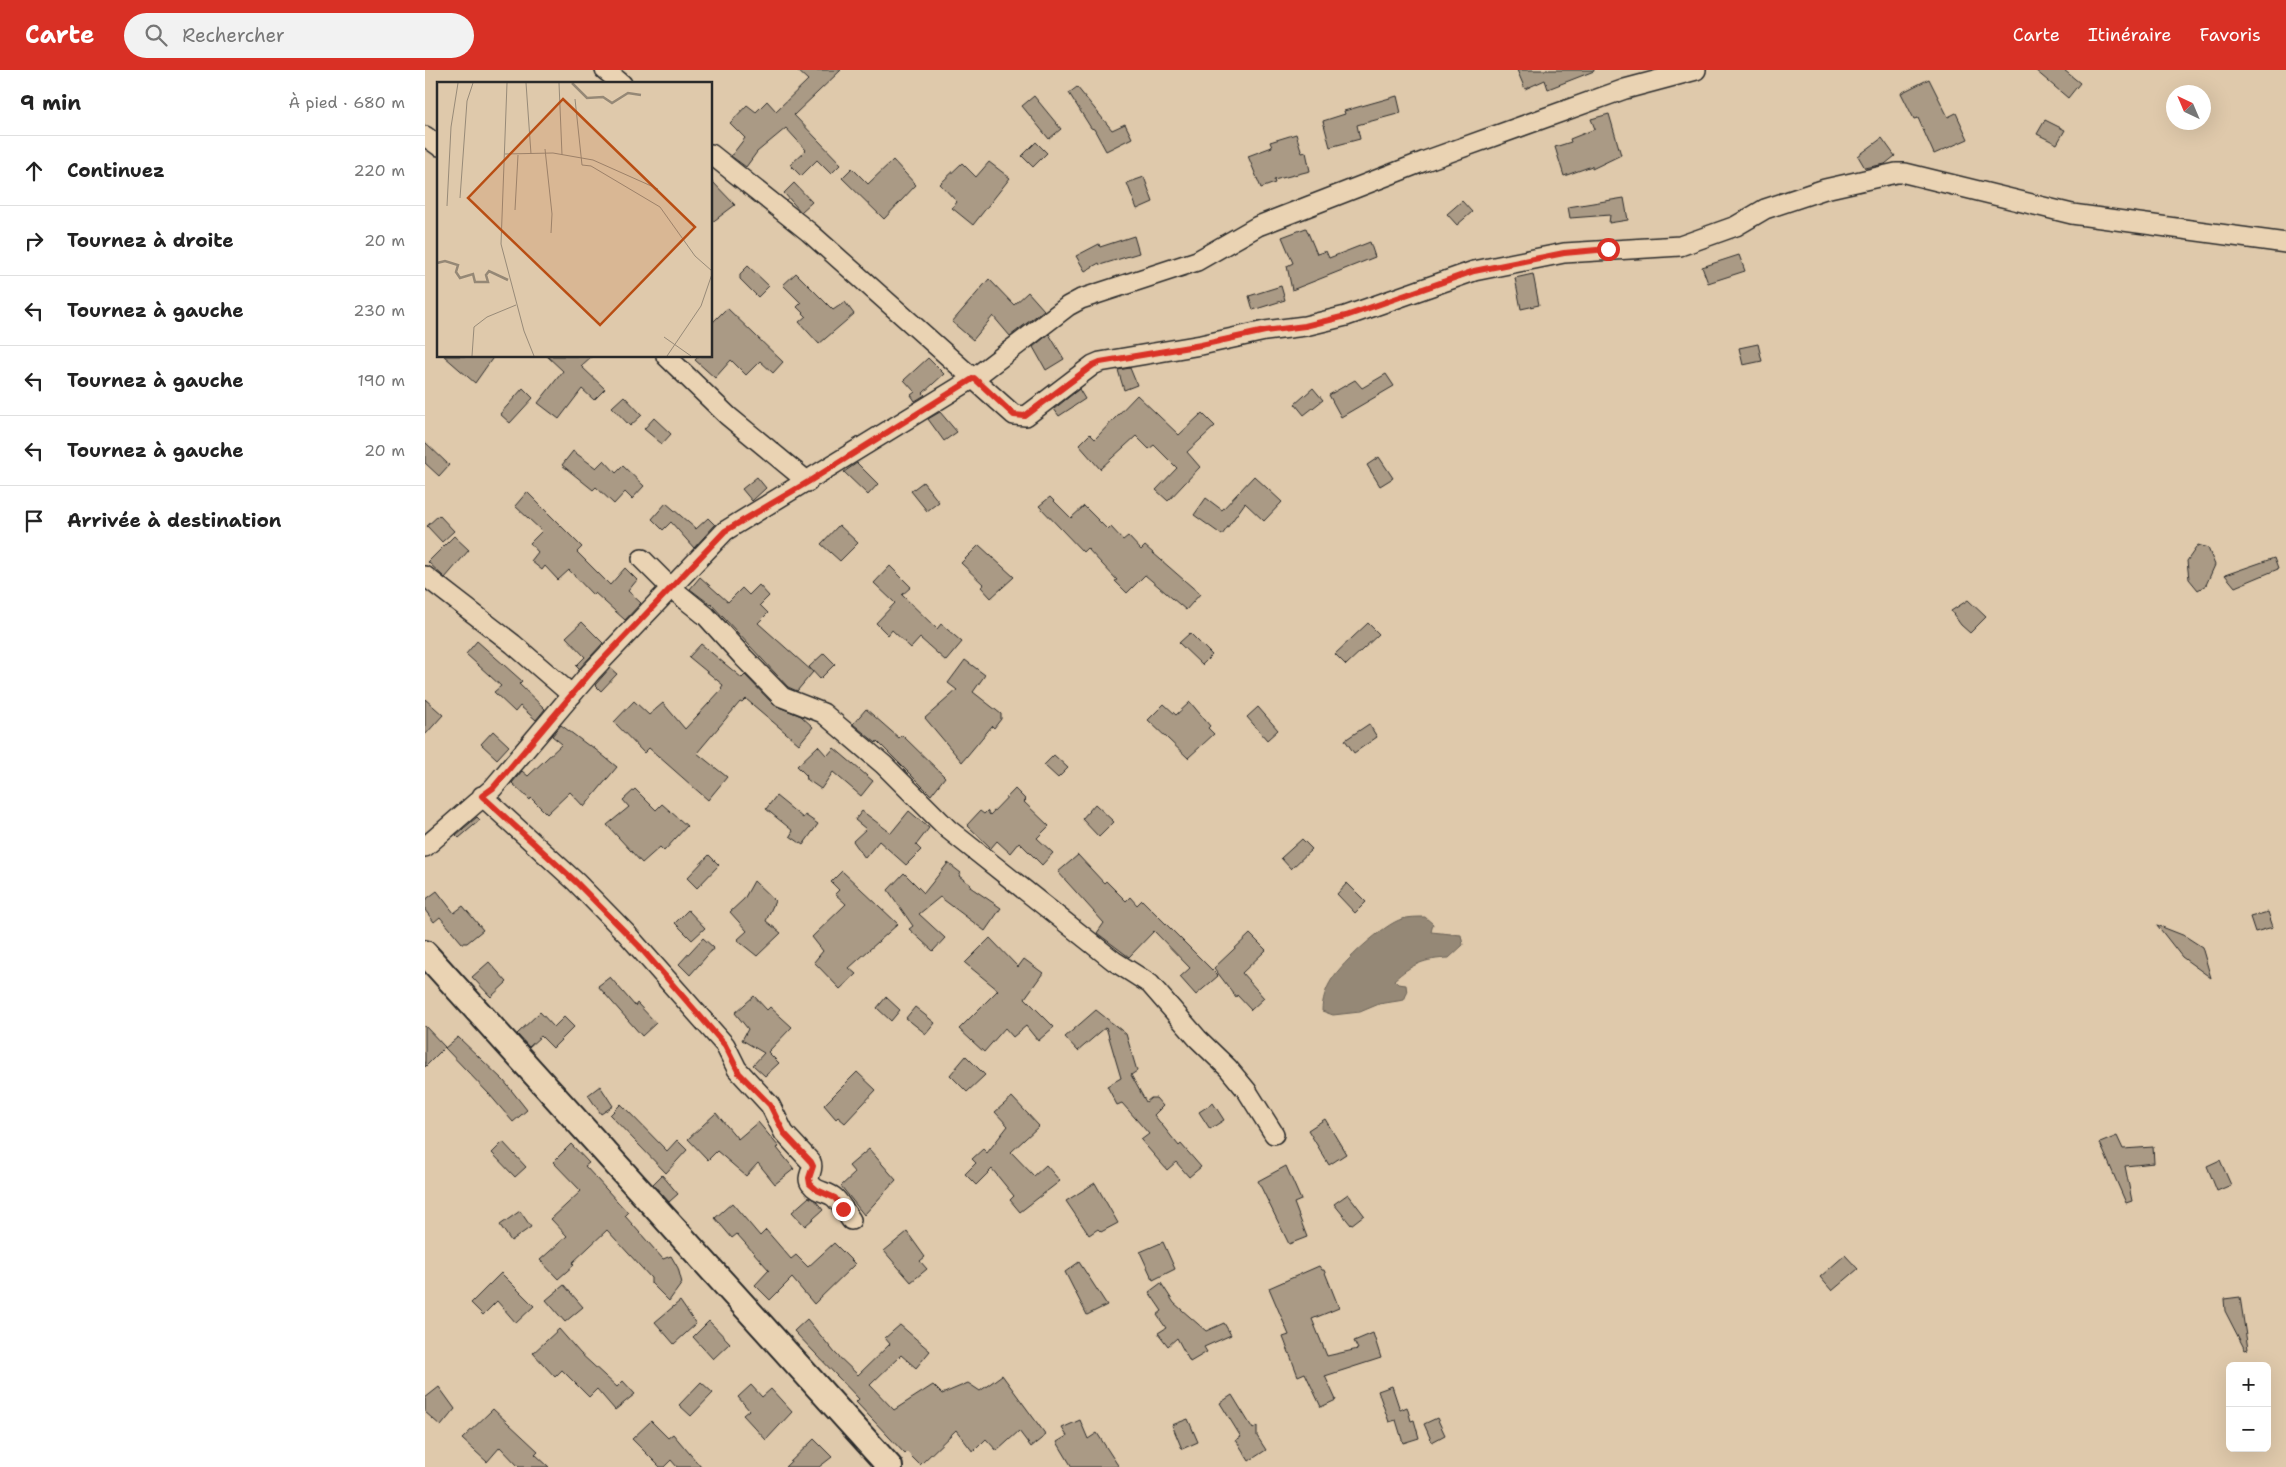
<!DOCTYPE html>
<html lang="fr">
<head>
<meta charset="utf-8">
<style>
  body { margin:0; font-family:"Shantell Sans",sans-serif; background:#f2f2f2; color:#222 }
  .controls { position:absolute; right:15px; bottom:15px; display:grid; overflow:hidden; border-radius:8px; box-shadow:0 5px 20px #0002 }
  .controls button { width:45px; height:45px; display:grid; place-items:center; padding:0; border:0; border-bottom:1px solid #e0e0e0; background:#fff; color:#222; font:25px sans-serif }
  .compass { position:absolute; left:1741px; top:15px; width:45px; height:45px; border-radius:50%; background:#fff; box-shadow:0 5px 20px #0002; rotate:316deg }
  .stop { position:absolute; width:15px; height:15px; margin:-11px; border:4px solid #d93025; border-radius:50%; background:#fff }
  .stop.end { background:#d93025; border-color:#fff; box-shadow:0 1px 5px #0008 }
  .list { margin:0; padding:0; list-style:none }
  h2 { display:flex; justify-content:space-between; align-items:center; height:65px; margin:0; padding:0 20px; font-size:21px }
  h2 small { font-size:16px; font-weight:400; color:#767676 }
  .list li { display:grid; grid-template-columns:32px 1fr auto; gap:15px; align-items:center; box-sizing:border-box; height:70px; padding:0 20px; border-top:1px solid #e0e0e0 }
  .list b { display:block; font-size:19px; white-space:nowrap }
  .list em { font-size:16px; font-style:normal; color:#767676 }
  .icon { flex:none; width:28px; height:28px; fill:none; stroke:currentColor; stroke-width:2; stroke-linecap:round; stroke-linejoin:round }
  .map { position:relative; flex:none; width:1861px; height:1397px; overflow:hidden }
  header { display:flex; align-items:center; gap:30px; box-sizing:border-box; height:70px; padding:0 25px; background:#d93025; color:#fff }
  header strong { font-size:24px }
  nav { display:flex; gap:28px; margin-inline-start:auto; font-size:18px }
  .search { width:350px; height:45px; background:#f2f2f2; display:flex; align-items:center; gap:12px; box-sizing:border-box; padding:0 18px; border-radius:28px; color:#767676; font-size:19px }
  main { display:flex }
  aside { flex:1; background:#fff }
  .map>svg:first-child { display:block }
  .water { fill:#958876; stroke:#6b6358 }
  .building { fill:#aa9a85; stroke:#2b2b2b }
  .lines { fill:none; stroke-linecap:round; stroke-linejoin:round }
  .minor-casing { stroke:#2b2b2b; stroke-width:22 }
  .major-casing { stroke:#2b2b2b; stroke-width:28 }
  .minor { stroke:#ead3b3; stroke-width:19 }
  .major { stroke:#ead3b3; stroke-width:24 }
  .route { stroke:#d93025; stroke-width:6 }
  .inset-river { fill:none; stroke:#958876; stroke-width:2.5 }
  .inset-road { fill:none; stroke:#978a78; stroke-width:1 }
  .view { fill:#b94e14; fill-opacity:0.15; stroke:#b94e14; stroke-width:2.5 }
  .inset-edge { fill:none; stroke:#2b2b2b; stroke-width:2.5 }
</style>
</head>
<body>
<header>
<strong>Carte</strong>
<div class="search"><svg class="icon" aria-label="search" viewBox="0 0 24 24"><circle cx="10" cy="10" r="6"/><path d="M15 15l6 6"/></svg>Rechercher</div>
<nav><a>Carte</a><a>Itinéraire</a><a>Favoris</a></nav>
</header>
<main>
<aside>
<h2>9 min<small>À pied · 680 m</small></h2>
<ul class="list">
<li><svg class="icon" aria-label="ahead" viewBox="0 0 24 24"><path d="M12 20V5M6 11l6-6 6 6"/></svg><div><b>Continuez</b></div><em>220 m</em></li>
<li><svg class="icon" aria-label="right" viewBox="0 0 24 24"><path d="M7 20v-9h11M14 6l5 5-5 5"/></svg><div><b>Tournez à droite</b></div><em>20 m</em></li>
<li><svg class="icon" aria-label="left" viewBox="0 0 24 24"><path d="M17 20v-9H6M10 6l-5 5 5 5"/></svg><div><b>Tournez à gauche</b></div><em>230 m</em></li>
<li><svg class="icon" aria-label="left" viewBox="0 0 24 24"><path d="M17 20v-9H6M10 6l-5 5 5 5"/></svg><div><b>Tournez à gauche</b></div><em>190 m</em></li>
<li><svg class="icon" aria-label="left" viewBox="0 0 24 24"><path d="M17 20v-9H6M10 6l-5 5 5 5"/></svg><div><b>Tournez à gauche</b></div><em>20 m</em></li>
<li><svg class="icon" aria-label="arrive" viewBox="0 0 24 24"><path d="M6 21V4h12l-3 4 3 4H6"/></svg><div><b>Arrivée à destination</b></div></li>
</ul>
</aside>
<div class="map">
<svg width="1861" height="1397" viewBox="0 0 1861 1397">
  <rect width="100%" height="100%" fill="#dfc9ab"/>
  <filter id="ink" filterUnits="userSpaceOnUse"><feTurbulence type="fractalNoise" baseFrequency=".02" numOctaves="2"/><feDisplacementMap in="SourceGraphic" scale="10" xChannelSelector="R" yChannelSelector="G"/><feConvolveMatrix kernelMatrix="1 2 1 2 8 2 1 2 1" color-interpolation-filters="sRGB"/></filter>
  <g filter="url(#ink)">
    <path class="water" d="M 1000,847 L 1008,854 L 1006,862 L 1036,865 L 1038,875 L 1024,888 C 999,889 987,894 969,910 L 973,914 L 981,915 L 982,923 L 979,930 L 954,934 L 935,942 L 908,945 L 897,941 C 897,930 901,918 907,909 C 917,893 959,854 977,849 C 984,847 992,847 1000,847 Z"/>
    <path class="building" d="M 372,0 L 416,0 L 369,45 L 416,94 L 406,104 L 392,90 L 376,106 L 365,95 L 381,80 L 361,58 L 332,82 L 321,97 L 306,86 L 320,68 L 305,53 L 322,35 L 331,42 L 342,31 L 351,41 L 383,10 Z
      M 1092,0 L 1169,0 L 1169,1 L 1123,19 L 1120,10 L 1100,19 Z
      M 1610,0 L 1639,0 L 1655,13 L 1643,28 Z
      M 1504,9 L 1523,47 L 1531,43 L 1543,69 L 1509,84 L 1493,48 L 1489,49 L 1476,23 Z
      M 652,17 L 687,60 L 700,54 L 707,68 L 681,81 L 669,59 L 666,58 L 644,23 Z
      M 609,26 L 636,59 L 624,69 L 597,36 Z
      M 972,26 L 976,43 L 932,55 L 935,69 L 905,77 L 898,51 L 920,44 L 919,41 Z
      M 1184,44 L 1196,85 L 1167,99 L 1167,96 L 1139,106 L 1130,77 L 1146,72 L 1145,69 L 1170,59 L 1166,49 Z
      M 1620,50 L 1640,60 L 1632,74 L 1612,64 Z
      M 871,64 L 877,83 L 881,82 L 885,101 L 849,110 L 850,113 L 836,118 L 823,86 L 847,77 L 845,72 Z
      M 1457,68 L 1470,86 L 1460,94 L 1440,98 L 1433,86 Z
      M 611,72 L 622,83 L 608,97 L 597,86 Z
      M 468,90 L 491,115 L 459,149 L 417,108 L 427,98 L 443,114 Z
      M 564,92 L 585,108 L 548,155 L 527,138 L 532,132 L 515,114 L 537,93 L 551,107 Z
      M 719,107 L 728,132 L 712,139 L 702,113 Z
      M 286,110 L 310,135 L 286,153 Z
      M 369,113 L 387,132 L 376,142 L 359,123 Z
      M 1199,128 L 1203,150 L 1184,153 L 1185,145 L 1145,148 L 1143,137 Z
      M 1037,131 L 1047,142 L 1032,155 L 1022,144 Z
      M 881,158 L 892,184 L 901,181 L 904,188 L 945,172 L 950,187 L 867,220 L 862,196 L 868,193 L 857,167 Z
      M 709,166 L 714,183 L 675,195 L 674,193 L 660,201 L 651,186 L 674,174 L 675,177 Z
      M 1314,185 L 1320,201 L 1283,213 L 1277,197 Z
      M 323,196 L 344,216 L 333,227 L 315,209 L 315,204 Z
      M 371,203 L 408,240 L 420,232 L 429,244 L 394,274 L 374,252 L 381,246 L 372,237 L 376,233 L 358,215 Z
      M 1108,204 L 1114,235 L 1096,239 L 1090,208 Z
      M 564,209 L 589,235 L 603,222 L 619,240 L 585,266 L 568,246 L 548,270 L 527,252 Z
      M 856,216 L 860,230 L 828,240 L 824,226 Z
      M 302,238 L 358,292 L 348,303 L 335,291 L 321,305 L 306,290 L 290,308 L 270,290 L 274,286 L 286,286 L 286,254 Z
      M 624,264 L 639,289 L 621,300 L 608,277 Z
      M 1333,274 L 1337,291 L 1318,295 L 1314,278 Z
      M 19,286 L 69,286 L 50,313 Z
      M 122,286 L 167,286 L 156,296 L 180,319 L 169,330 L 157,319 L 134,349 L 113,333 L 138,301 Z
      M 503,288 L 519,304 L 498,323 L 500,325 L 490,331 L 486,325 L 490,322 L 479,310 Z
      M 705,298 L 712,315 L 699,320 L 693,300 Z
      M 961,304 L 969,316 L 916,347 L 904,325 L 930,310 L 937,318 Z
      M 98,318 L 108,328 L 85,353 L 75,344 Z
      M 888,318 L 898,330 L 879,345 L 870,334 Z
      M 654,319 L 660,329 L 634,346 L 629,339 Z
      M 712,325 L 754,365 L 777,343 L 790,356 L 762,382 L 775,397 L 743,431 L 731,420 L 752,398 L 729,375 L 724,379 L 711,366 L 675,399 L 654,375 L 665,364 L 670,369 Z
      M 199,326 L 217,345 L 205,356 L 187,337 Z
      M 515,342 L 532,362 L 519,371 L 503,349 Z
      M 229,348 L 246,364 L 237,374 L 219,359 Z
      M 0,372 L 24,395 L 14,406 L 0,393 Z
      M 148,381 L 171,398 L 179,390 L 191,403 L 198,396 L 219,416 L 207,429 L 200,422 L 189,434 L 171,417 L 168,420 L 137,395 Z
      M 954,387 L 968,408 L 955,416 L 942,395 Z
      M 432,393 L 453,414 L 443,425 L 419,402 Z
      M 829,406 L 857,432 L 839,451 L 820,433 L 797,465 L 769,445 L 781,428 L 797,440 Z
      M 332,407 L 341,418 L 327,431 L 317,419 Z
      M 498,412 L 514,432 L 502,441 L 486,421 Z
      M 102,422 L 157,477 L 152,482 L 185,515 L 200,498 L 212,510 L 203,521 L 216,533 L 200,550 L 170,523 L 168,525 L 144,500 L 133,510 L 120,496 L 117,500 L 106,491 L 113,482 L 105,473 L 117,461 L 90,436 Z
      M 625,427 L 646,448 L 659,436 L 683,460 L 686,457 L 698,470 L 703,466 L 716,480 L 720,476 L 775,524 L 761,540 L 720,505 L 702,523 L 690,511 L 692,510 L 662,478 L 658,482 L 614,436 Z
      M 241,433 L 271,459 L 283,448 L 290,455 L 269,478 L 246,452 L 238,460 L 227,449 Z
      M 14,445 L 29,461 L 17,472 L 2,456 Z
      M 414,455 L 433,473 L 415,491 L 396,474 Z
      M 29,466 L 44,480 L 20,508 L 3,492 Z
      M 554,475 L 589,507 L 566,528 L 556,517 L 559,515 L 536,493 Z
      M 1773,475 L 1783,478 L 1790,495 L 1781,515 L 1773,520 L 1764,509 L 1762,491 Z
      M 1849,488 L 1853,499 L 1810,517 L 1800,505 Z
      M 465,496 L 486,517 L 477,525 L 512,559 L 516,554 L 537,572 L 521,591 L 495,568 L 486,578 L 467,560 L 463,565 L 451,553 L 470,533 L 449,513 Z
      M 275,507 L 303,532 L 317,518 L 324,525 L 334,515 L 344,526 L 335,535 L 343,543 L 333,553 L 388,602 L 372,621 L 363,617 L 286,534 L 286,535 L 265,519 Z
      M 1543,530 L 1561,547 L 1545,563 L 1536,555 L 1526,541 Z
      M 157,552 L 178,573 L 154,599 L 151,596 L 160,587 L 141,567 Z
      M 943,553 L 954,564 L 921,595 L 910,584 Z
      M 765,563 L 787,585 L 777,595 L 754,573 Z
      M 52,571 L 97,611 L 94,614 L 120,639 L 111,650 L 95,636 L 90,642 L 69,622 L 76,616 L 41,584 Z
      M 276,574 L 317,608 L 320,605 L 349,635 L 376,646 L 388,657 L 374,674 L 321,629 L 317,633 L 315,632 L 272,683 L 302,707 L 283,730 L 224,678 L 219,683 L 189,652 L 209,631 L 224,645 L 238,633 L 260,659 L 297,619 L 296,618 L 298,615 L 264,587 Z
      M 399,583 L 410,594 L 395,609 L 384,597 Z
      M 540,590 L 560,605 L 548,622 L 576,644 L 576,649 L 569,658 L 567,656 L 537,692 L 500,648 L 532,620 L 523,613 Z
      M 185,598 L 192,604 L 176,621 L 170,615 Z
      M 0,629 L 18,645 L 0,665 Z
      M 765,632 L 785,656 L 783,658 L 789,664 L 763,688 L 723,650 L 739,634 L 751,645 Z
      M 833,637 L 853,660 L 842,670 L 822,647 Z
      M 441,639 L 474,668 L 477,665 L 520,707 L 506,725 L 452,671 L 451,673 L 428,654 Z
      M 944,654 L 952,667 L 929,683 L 920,670 Z
      M 136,655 L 164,676 L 165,675 L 192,697 L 159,737 L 145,722 L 122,744 L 106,728 L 105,730 L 87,713 L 97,701 L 103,706 L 137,674 L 127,666 Z
      M 68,661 L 84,676 L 72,689 L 56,674 Z
      M 393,676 L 402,686 L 409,678 L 448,711 L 436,726 L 408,702 L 396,719 L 380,708 L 382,706 L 372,696 Z
      M 629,685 L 643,698 L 633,708 L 619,695 Z
      M 210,719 L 231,740 L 237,734 L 262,756 L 239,781 L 235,777 L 217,793 L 182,755 L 204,737 L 198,730 Z
      M 590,719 L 601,730 L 599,732 L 624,756 L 612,768 L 628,783 L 617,795 L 594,772 L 585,783 L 572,771 L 566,778 L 542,755 L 555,741 L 559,744 L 562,741 L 565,745 Z
      M 351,726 L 378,748 L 380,745 L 393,754 L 378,775 L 365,766 L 368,761 L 341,739 Z
      M 670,734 L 689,752 L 674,767 L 657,749 Z
      M 437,741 L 466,763 L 484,741 L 504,758 L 491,775 L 496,780 L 481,795 L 454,771 L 440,788 L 428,771 L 441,759 L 430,750 Z
      M 52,747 L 55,750 L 34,768 L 31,765 Z
      M 877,769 L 887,779 L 866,799 L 856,788 Z
      M 284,785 L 294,795 L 272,818 L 262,808 Z
      M 653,785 L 679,813 L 681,811 L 701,831 L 705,827 L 712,835 L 717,830 L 793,906 L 771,925 L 755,907 L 765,898 L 729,861 L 704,887 L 672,863 L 679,853 L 633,802 Z
      M 523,793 L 536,803 L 534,806 L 546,815 L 545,817 L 576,838 L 560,861 L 515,827 L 494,844 L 520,868 L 508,881 L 484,859 L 488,856 L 463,820 L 479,803 L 499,823 Z
      M 417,801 L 473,854 L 424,898 L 431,904 L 415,919 L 389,892 L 398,881 L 387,867 L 421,834 L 410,824 L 414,820 L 406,812 Z
      M 329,811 L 350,831 L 341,851 L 356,863 L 332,886 L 312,870 L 322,861 L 305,842 L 319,829 Z
      M 922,813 L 941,832 L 930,843 L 912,824 Z
      M 12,821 L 29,843 L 38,836 L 58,860 L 42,873 L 37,873 L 15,847 L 9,852 L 0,840 L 0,830 Z
      M 263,840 L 280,858 L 267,870 L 250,853 Z
      M 1843,842 L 1848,857 L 1830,862 L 1825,847 Z
      M 1732,855 L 1760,866 L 1777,877 L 1786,908 L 1757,887 Z
      M 825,864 L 841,880 L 817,903 L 839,928 L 826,940 L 812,925 L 811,927 L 789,898 Z
      M 278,868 L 289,878 L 265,905 L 254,894 Z
      M 565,868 L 593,897 L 599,889 L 618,903 L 600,928 L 629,957 L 613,971 L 601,956 L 588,967 L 580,958 L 559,982 L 534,959 L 573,920 L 540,893 Z
      M 64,892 L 82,912 L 66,927 L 47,907 Z
      M 185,907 L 210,936 L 212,933 L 231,953 L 217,966 L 173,916 Z
      M 329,926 L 342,940 L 345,937 L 367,957 L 343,982 L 354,993 L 340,1006 L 328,995 L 339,983 L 317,970 L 323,959 L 310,943 Z
      M 461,927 L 475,940 L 466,951 L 452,938 Z
      M 490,937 L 510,953 L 501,964 L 481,948 Z
      M 671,940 L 701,964 L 712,1001 L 706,1005 L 721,1032 L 726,1028 L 731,1028 L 738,1036 L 729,1045 L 754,1076 L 756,1074 L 776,1097 L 764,1107 L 751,1092 L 742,1100 L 716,1070 L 724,1064 L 697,1033 L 692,1035 L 682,1016 L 696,1008 L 681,957 L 653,981 L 640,967 Z
      M 115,942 L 129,957 L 139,947 L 149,957 L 128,978 L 116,966 L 104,977 L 92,964 Z
      M 0,956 L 20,977 L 0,997 Z
      M 33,967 L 79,1011 L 102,1040 L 88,1052 L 64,1024 L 20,978 Z
      M 541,986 L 560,1005 L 542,1022 L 525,1005 Z
      M 432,1002 L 451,1020 L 420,1053 L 413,1047 L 411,1049 L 399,1035 Z
      M 175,1016 L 188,1036 L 176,1044 L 163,1025 Z
      M 587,1027 L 614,1056 L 586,1082 L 609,1106 L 621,1095 L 635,1111 L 595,1142 L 585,1130 L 589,1126 L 567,1099 L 551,1115 L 540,1104 L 551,1093 L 547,1089 L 558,1079 L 562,1083 L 583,1056 L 570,1042 Z
      M 788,1033 L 799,1050 L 785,1059 L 774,1042 Z
      M 196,1034 L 242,1081 L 252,1070 L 262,1080 L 241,1103 L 185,1045 Z
      M 291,1043 L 313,1069 L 333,1052 L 354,1077 L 352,1078 L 369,1099 L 350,1114 L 333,1093 L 321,1106 L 292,1081 L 283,1090 L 263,1069 Z
      M 900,1049 L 921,1084 L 904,1095 L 883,1060 Z
      M 1692,1066 L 1698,1079 L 1728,1077 L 1729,1093 L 1700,1096 L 1707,1131 L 1701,1133 L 1675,1073 Z
      M 78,1072 L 101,1097 L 90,1107 L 67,1083 Z
      M 146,1074 L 164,1093 L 160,1096 L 203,1143 L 200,1146 L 238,1189 L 246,1186 L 253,1198 L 257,1213 L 244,1231 L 226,1213 L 226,1208 L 182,1160 L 147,1193 L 149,1195 L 133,1209 L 115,1190 L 142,1166 L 126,1149 L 156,1121 L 128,1092 Z
      M 444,1079 L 471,1110 L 439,1145 L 416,1116 L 430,1103 L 424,1096 Z
      M 1795,1090 L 1806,1115 L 1792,1121 L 1782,1096 Z
      M 861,1096 L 876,1130 L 869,1133 L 882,1167 L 864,1174 L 833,1111 Z
      M 237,1105 L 253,1124 L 244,1132 L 228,1114 Z
      M 670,1113 L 693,1153 L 676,1162 L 673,1159 L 664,1165 L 641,1131 Z
      M 923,1124 L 939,1145 L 926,1155 L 909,1134 Z
      M 384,1127 L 391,1131 L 398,1140 L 380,1156 L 367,1142 Z
      M 307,1133 L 335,1166 L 341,1160 L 366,1189 L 371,1185 L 383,1197 L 409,1173 L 430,1194 L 389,1234 L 367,1208 L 345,1230 L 330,1215 L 344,1200 L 312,1164 L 307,1168 L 290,1148 Z
      M 95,1141 L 106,1157 L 86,1171 L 75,1155 Z
      M 482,1162 L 500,1187 L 495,1191 L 502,1199 L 486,1212 L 459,1181 Z
      M 738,1172 L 750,1199 L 728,1210 L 715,1182 Z
      M 1420,1185 L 1433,1199 L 1407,1221 L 1395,1207 Z
      M 654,1192 L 682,1235 L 662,1245 L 640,1202 Z
      M 894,1196 L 897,1200 L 899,1200 L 914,1238 L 887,1249 L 902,1286 L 933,1279 L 929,1271 L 948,1263 L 956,1288 L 900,1306 L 911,1330 L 896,1337 L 880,1303 L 873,1306 L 858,1267 L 864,1265 L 844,1218 Z
      M 76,1203 L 109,1236 L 91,1253 L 72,1231 L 58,1245 L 46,1233 Z
      M 736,1213 L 749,1233 L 781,1261 L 799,1253 L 806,1265 L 779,1277 L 782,1282 L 765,1292 L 752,1268 L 743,1276 L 733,1263 L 741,1258 L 732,1245 L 737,1241 L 724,1222 Z
      M 139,1215 L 158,1237 L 140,1252 L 121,1230 Z
      M 1815,1227 L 1823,1279 L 1820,1280 L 1800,1241 L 1799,1229 Z
      M 255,1231 L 271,1254 L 249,1274 L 230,1252 Z
      M 382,1249 L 410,1283 L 433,1305 L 465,1274 L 460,1268 L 475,1255 L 505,1281 L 491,1298 L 476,1285 L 445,1315 L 469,1340 L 508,1315 L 517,1324 L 543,1313 L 555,1321 L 577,1305 L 621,1365 L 606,1377 L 594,1361 L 572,1381 L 561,1369 L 548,1382 L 531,1360 L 495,1395 L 482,1382 L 480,1384 L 431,1332 L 434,1329 L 369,1261 Z
      M 284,1251 L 305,1273 L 288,1289 L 268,1267 Z
      M 134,1259 L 155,1283 L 192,1317 L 198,1311 L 210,1324 L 190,1340 L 172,1319 L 164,1327 L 137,1300 L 130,1307 L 108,1283 Z
      M 276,1312 L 288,1323 L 266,1346 L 254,1335 Z
      M 326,1315 L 337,1327 L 346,1319 L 367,1342 L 341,1370 L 318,1345 L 324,1340 L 313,1327 Z
      M 967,1316 L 975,1340 L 982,1337 L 986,1351 L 989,1350 L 994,1368 L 978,1373 L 971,1350 L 964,1352 L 953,1321 Z
      M 14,1317 L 30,1339 L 16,1356 L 0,1342 L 0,1328 Z
      M 807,1325 L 828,1359 L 832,1356 L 832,1366 L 841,1380 L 824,1391 L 811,1370 L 816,1367 L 795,1333 Z
      M 68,1339 L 113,1381 L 110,1384 L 124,1397 L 94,1397 L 75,1377 L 62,1392 L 37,1369 Z
      M 1012,1348 L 1020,1365 L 1007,1372 L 999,1354 Z
      M 763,1349 L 773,1372 L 757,1379 L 747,1355 Z
      M 655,1350 L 663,1369 L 672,1363 L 694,1397 L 647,1397 L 632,1372 L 642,1366 L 637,1358 Z
      M 226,1351 L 243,1368 L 248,1364 L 276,1397 L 252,1397 L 246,1390 L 239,1397 L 235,1397 L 207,1369 Z
      M 389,1369 L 407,1387 L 394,1397 L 360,1397 Z"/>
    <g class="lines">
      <g class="minor-casing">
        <path id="minor" d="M 180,0 L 197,14
          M 0,66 L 14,76
          M 286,84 L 384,162 L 589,345 L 601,346 L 668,295 L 675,292 L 776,275 L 840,261 L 880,256 L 921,246 L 1049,201 L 1139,183 L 1255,176 L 1311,156 L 1340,139 L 1400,119 L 1471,103 L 1480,103 L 1647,144 L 1861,173
          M 241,286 L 303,346 L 383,412
          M 217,489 L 245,517 L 281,546 L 319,588 L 357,627 L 398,643 L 459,695 L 523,759 L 689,891 L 725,914 L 773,969 L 803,998 L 822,1021 L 849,1064
          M 0,506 L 88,574 L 147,625
          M 57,726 L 151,812 L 201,863 L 300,975 L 312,999 L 345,1035 L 359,1063 L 386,1092 C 390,1100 380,1107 386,1114 C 392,1123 403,1121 410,1128 C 416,1134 421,1143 426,1150
          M 0,777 L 68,718 L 166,602 L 300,461 L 549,308 L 643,236 L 656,229 L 772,191 L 833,156 L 1000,91 L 1200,19 L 1271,0"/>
      </g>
      <g class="major-casing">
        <path id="major" d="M 0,883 L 465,1397"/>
      </g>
      <use href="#minor" class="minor"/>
      <use href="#major" class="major"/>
    </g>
  </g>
  <g class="lines" filter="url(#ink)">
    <path class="route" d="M 418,1139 L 410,1128 L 392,1120 L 385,1114 L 384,1108 L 388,1096 L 386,1092 L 359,1063 L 345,1035 L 314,1003 L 300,975 L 214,876 L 151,812 L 57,726 L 68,718 L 166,602 L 300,461 L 383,412 L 549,308 L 589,345 L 600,346 L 668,295 L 675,292 L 776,275 L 840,261 L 880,256 L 921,246 L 1049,201 L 1139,183 L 1183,179"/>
  </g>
  <g transform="translate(12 12)">
    <rect width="275" height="275" fill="#dfc9ab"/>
    <path class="inset-river" d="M 135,1 L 150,16 L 166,15 L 175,21 L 191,11 L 204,13M 0,181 L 8,179 L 21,183 L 19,190 L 23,196 L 36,192 L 38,200 L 51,200 L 49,193 L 52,189 L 71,198"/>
    <path class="inset-road" d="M 70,1 L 64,162 L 87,249 L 97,274M 89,1 L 94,72M 122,1 L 125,73M 138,17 L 145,83 L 154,84 L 223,125 L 258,174 L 275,189M 108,67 L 115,132 L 114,151M 68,72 L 116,71 L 156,78 L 221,107M 23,116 L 30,19 L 36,1M 10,124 L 14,45 L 21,1M 78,128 L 81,73M 227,255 L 254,274M 35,274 L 37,245 L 50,235 L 79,223M 230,274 L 264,224 L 275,192"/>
    <path class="view" d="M 126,17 L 258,145 L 163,243 L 31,116 Z"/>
    <rect width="275" height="275" class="inset-edge"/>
  </g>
</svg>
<div class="controls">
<button>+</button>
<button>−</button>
</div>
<svg class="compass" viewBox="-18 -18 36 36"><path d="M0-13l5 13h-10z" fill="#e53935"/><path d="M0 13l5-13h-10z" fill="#767676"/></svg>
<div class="stop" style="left:1183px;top:179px"></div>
<div class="stop end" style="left:418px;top:1139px"></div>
</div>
</main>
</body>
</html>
